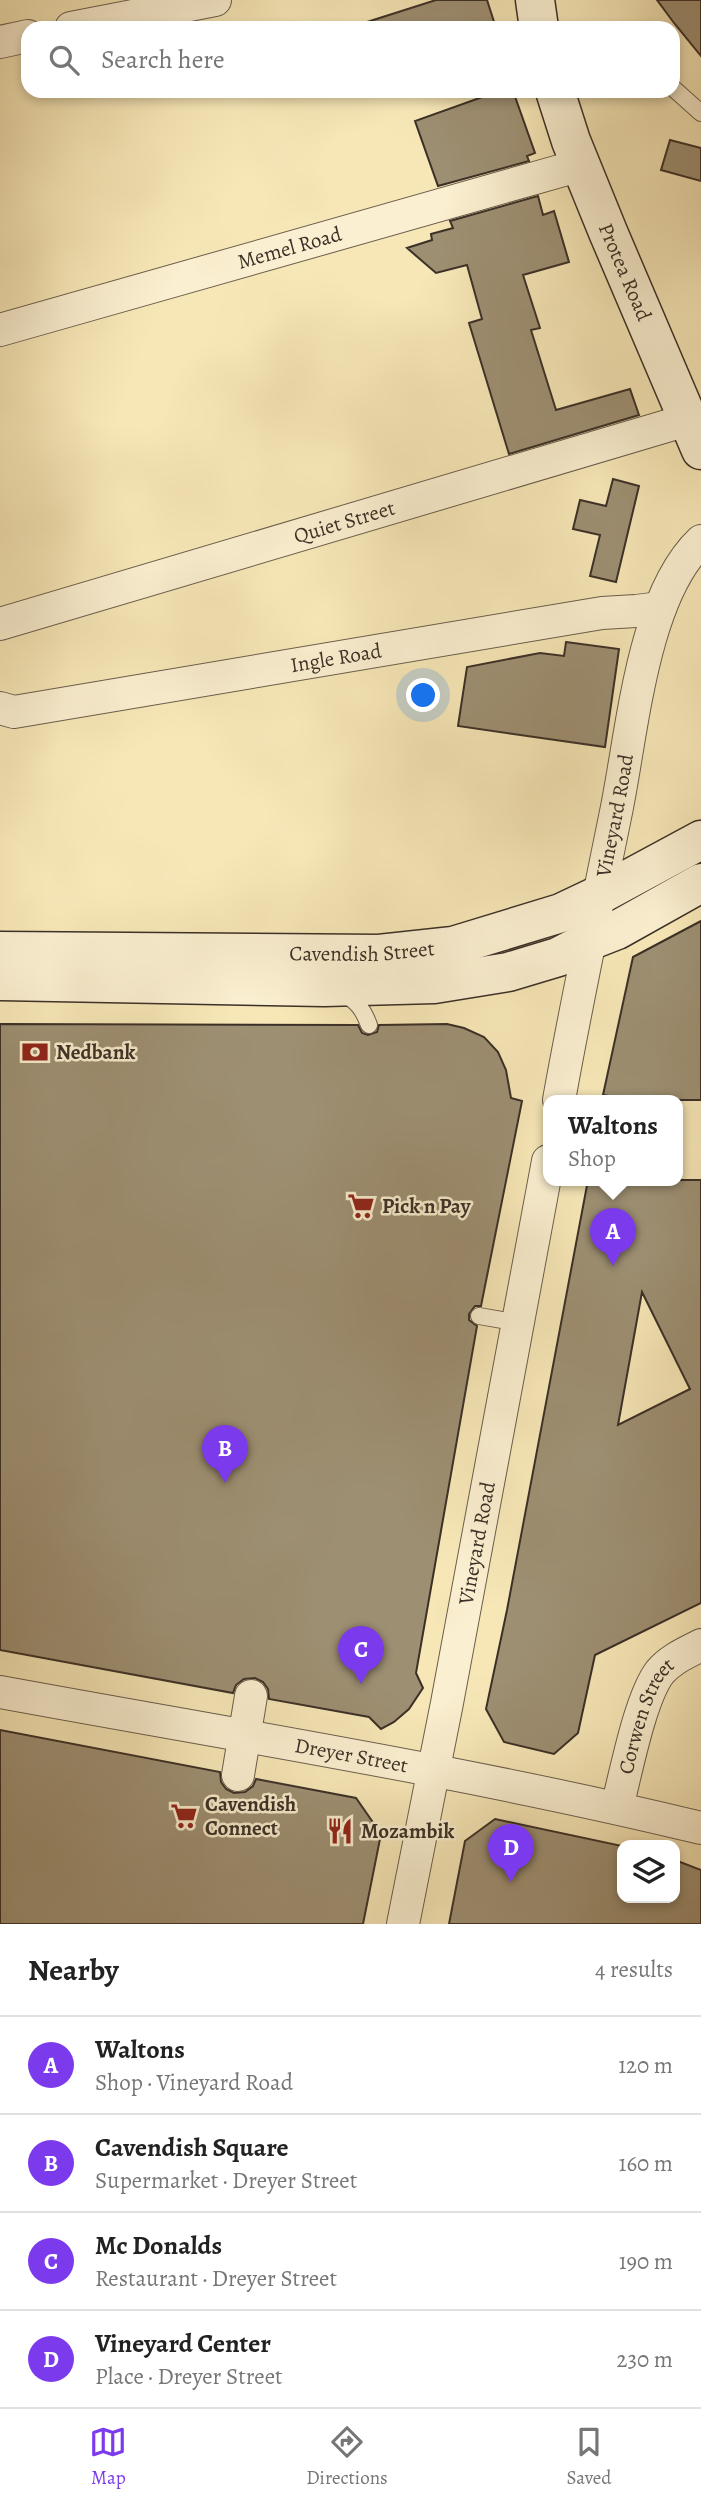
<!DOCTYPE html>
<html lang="en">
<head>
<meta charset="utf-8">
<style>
  body { margin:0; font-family:Alegreya,serif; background:#f6f6f6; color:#222 }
  .controls { position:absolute; right:21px; bottom:21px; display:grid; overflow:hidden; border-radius:14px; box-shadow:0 4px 10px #0003 }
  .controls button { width:63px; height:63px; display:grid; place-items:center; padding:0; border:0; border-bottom:2px solid #e0e0e0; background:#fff; color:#222; font:35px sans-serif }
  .you { position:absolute; left:424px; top:696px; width:24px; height:24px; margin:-18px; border:5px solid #fff; border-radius:50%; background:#1a73e8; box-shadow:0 0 0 10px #1a73e833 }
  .badge { display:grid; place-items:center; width:46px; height:46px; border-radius:50%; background:#7c3aed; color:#fff; font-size:23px; font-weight:700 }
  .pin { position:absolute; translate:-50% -58px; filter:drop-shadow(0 2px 4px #0008) }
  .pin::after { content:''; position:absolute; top:37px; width:24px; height:21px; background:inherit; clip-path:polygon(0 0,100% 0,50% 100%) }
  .popup { position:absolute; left:543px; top:1095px; width:140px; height:91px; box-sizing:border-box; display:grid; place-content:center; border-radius:14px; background:#fff; filter:drop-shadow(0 2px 5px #0005); font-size:23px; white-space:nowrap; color:#767676 }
  .popup b { font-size:26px; color:#222 }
  .popup::after { content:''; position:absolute; left:50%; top:100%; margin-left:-14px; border:14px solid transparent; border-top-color:#fff }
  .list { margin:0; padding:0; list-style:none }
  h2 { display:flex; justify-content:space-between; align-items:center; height:91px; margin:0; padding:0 28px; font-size:30px }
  h2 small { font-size:23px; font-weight:400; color:#767676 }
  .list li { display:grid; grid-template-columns:46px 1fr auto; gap:21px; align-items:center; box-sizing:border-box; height:98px; padding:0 28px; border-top:2px solid #e0e0e0 }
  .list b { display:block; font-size:26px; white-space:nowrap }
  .list p { margin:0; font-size:23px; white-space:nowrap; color:#767676 }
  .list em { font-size:23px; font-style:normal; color:#767676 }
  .icon { flex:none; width:38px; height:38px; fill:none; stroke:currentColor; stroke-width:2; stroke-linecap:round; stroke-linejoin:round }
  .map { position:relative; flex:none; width:701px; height:1924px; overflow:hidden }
  .search { position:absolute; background:#fff; box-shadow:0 4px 10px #0003; left:21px; right:21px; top:21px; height:77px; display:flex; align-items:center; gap:18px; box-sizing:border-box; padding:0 24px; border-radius:21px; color:#767676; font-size:26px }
  .sheet { height:483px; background:#fff }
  nav { display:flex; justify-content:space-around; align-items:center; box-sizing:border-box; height:98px; border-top:2px solid #e0e0e0; background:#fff; font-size:19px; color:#767676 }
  nav a { display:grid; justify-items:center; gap:4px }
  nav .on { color:#7c3aed }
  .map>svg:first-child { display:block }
  .building { fill:#9d8f72; stroke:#3b3027; stroke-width:2; fill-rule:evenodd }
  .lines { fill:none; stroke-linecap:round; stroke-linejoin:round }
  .lane-casing { stroke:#6a5e4b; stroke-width:18 }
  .street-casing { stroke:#6a5e4b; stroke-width:34 }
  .secondary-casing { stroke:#3b3027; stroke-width:41 }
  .lane { stroke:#faefd0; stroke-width:16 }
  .street { stroke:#faefd0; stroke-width:32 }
  .secondary { stroke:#faefd0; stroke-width:38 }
  .labels { text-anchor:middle; stroke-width:5; stroke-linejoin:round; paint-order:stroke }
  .street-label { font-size:21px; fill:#3b3027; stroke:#faefd0 }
  .poi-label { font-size:21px; font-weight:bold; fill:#3b3027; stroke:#faefd0; text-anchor:start }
</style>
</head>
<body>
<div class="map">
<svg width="701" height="1924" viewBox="0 0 701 1924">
  <rect width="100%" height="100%" fill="#f7e7b7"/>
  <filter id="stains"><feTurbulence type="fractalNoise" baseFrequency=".00286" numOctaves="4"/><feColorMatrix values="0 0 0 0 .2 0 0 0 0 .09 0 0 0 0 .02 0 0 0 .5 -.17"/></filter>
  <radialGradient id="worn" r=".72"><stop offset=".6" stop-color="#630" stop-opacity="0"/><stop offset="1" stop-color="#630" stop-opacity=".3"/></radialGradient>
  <path class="building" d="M 436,0 L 487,0 L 496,28 L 368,28 L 367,22 Z
    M 657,0 L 701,0 L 701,56 L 674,23 Z
    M 499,91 L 513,91 L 535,153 L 527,156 L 529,161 L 438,186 L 415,121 Z
    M 670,140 L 701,148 L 701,181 L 661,170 Z
    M 538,196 L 543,215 L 554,211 L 569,262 L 523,275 L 540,328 L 531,330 L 556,410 L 630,389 L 639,415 L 509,454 L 469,323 L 482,319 L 467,265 L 436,273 L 407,248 L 432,240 L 431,234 L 453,228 L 450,221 Z
    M 613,479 L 639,486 L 616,582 L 590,576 L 600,535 L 573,529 L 580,500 L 606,506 Z
    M 566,642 L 619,649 L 605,747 L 458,726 L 467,667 L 540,653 L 564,656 Z
    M 701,921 L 701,1100 L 631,1100 L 603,1095 L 633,957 Z
    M 0,1024 L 358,1025 L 362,1033 L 368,1035 L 377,1032 L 379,1025 L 447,1024 L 464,1028 L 484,1037 L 498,1052 L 506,1070 L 511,1098 L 522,1101 L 481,1306 L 475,1306 L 469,1314 L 469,1320 L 477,1326 L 416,1673 L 423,1688 L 409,1709 L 394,1722 L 381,1729 L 369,1717 L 269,1699 L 268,1689 L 263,1682 L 255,1678 L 244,1679 L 236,1685 L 233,1693 L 0,1650 Z
    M 588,1180 L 701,1180 L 701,1603 L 595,1655 L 578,1733 L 554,1754 L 504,1742 L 486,1709 L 507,1610 ZM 642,1292 L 690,1389 L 618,1425 Z
    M 0,1730 L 220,1772 L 221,1782 L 226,1789 L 234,1793 L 245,1792 L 253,1786 L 256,1779 L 356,1798 L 381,1834 L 363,1924 L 0,1924 Z
    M 495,1819 L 622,1846 L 622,1898 L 675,1898 L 675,1860 L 701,1870 L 701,1924 L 449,1924 L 465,1841 Z"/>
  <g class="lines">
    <g class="lane-casing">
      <path id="lane" d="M 673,88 L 701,113
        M 342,993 C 357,1001 363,1009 369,1025
        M 479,1316 L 519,1323"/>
    </g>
    <g class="street-casing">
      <g id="street">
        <path d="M 71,28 L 215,0"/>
        <path d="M 0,42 L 28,36"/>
        <path id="s1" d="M 0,330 L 581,165"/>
        <path id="s2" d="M 0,624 L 687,420"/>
        <path id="s3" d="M 0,708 L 14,712 L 602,613 L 636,611 L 660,608"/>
        <path id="s4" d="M 559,1100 C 576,1005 596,911 615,817 C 632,738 641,598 701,541"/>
        <path id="s5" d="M 0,1692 C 234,1735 470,1772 701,1828"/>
        <path d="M 238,1775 L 251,1696"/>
        <path id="s6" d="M 617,1807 C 626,1773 640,1698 660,1672 C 671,1659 686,1653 701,1645"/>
        <path id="s7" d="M 403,1924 L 447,1703 L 548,1161"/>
      </g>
    </g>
    <g class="secondary-casing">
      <g id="secondary">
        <path d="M 535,0 L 539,28"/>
        <path id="s8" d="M 555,91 L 571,141 L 608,232 L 701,450"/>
        <path id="s9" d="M 0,951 L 379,954 L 453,946 L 561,913 L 599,895 L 701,840"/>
        <path d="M 0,981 L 324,987 L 434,984 L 508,972 L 558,957 L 589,941 L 617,930 L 701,883"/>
      </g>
    </g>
    <use href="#lane" class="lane"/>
    <use href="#street" class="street"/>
    <use href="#secondary" class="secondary"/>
  </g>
  <defs>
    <g id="bank-bare" transform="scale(2.1)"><path d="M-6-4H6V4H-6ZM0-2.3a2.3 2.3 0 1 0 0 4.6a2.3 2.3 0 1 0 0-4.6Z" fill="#8f2418" stroke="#faefd0" stroke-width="2.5" paint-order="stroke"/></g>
    <g id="supermarket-bare" transform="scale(2.1)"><path d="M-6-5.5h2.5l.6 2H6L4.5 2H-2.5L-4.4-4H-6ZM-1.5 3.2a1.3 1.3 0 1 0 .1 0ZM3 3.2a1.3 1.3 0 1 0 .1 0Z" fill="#8f2418" stroke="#faefd0" stroke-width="2.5" paint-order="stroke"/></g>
    <g id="restaurant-bare" transform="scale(2.1)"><path d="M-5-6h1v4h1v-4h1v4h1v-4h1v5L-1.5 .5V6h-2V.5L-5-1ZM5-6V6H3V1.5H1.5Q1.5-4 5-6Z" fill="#8f2418" stroke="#faefd0" stroke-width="2.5" paint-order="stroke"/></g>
  </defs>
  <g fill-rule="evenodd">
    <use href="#bank-bare" x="35" y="1052"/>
    <use href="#supermarket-bare" x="361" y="1206"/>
    <use href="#supermarket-bare" x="184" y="1816"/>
    <use href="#restaurant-bare" x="340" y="1831"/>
  </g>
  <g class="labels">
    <g class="street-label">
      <text dy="7" stroke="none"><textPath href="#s1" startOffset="301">Memel Road</textPath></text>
      <text dy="7" stroke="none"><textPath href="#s8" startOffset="194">Protea Road</textPath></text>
      <text dy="7" stroke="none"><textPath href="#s2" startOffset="359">Quiet Street</textPath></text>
      <text dy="7" stroke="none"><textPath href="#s3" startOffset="341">Ingle Road</textPath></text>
      <text dy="7" stroke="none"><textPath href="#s4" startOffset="290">Vineyard Road</textPath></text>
      <text dy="7" stroke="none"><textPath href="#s9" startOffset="362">Cavendish Street</textPath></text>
      <text dy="7" stroke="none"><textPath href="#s7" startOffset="388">Vineyard Road</textPath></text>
      <text dy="7" stroke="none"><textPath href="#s6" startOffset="96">Corwen Street</textPath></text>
      <text dy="7" stroke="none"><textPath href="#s5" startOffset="357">Dreyer Street</textPath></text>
    </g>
    <g class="poi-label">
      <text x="56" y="1059">Nedbank</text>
      <text x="382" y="1213">Pick n Pay</text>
      <text x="205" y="1811">Cavendish<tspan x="205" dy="24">Connect</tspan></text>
      <text x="361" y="1838">Mozambik</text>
    </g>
  </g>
  <rect width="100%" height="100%" filter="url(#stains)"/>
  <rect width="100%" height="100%" fill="url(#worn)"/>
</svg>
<div class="controls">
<button><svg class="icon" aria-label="layers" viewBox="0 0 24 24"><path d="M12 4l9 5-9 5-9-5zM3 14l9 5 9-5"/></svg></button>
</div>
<div class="you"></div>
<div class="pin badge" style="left:613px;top:1266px">A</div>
<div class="popup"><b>Waltons</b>Shop</div>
<div class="pin badge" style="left:225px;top:1483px">B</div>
<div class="pin badge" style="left:361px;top:1684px">C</div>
<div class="pin badge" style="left:511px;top:1882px">D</div>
<div class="search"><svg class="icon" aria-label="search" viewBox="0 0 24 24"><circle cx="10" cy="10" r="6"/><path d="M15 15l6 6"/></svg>Search here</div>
</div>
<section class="sheet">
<h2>Nearby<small>4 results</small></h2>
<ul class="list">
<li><span class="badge">A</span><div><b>Waltons</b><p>Shop · Vineyard Road</p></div><em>120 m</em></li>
<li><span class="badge">B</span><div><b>Cavendish Square</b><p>Supermarket · Dreyer Street</p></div><em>160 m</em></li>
<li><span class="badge">C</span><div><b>Mc Donalds</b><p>Restaurant · Dreyer Street</p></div><em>190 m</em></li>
<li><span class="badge">D</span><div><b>Vineyard Center</b><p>Place · Dreyer Street</p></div><em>230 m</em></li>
</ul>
</section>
<nav>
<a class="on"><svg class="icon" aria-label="map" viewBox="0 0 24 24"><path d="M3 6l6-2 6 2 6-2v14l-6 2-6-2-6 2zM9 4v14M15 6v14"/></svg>Map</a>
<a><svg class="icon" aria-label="directions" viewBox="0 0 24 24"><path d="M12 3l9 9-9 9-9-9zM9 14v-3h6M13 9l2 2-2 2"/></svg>Directions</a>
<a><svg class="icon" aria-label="saved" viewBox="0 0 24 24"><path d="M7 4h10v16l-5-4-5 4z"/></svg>Saved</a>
</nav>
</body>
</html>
